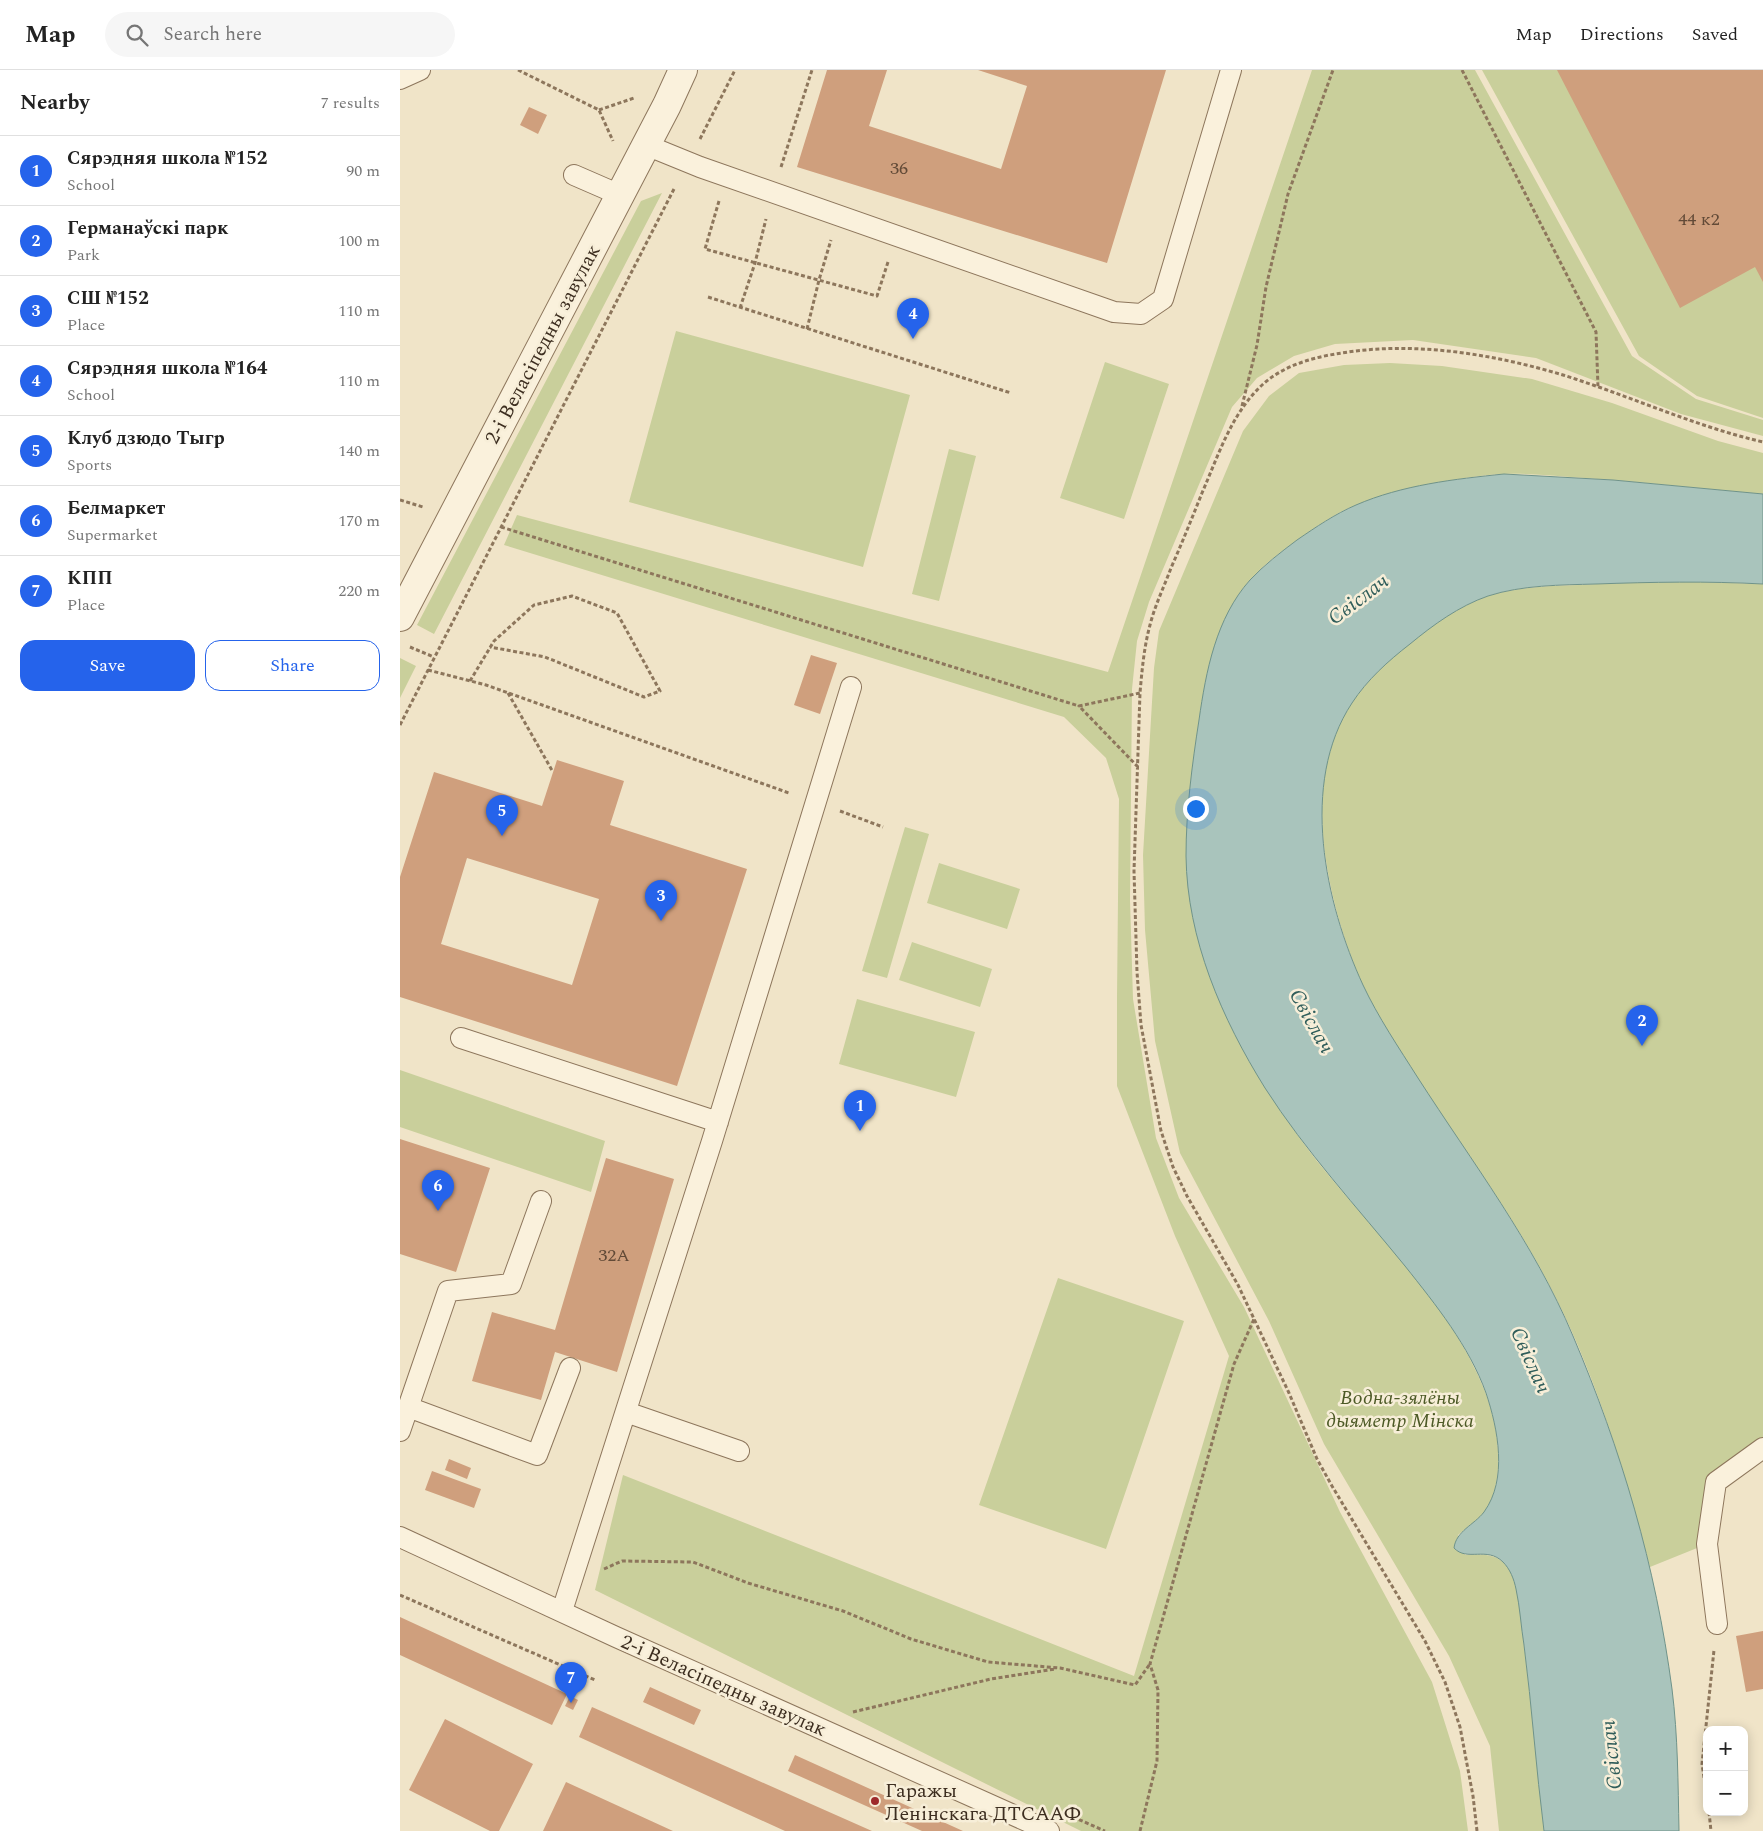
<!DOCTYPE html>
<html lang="en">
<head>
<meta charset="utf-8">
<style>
  body { margin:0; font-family:Spectral,serif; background:#f6f6f6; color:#222 }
  .controls { position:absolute; right:15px; bottom:15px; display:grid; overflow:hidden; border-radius:10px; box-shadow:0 2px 12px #0003 }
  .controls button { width:45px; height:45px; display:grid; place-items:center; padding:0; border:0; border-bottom:1px solid #e0e0e0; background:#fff; color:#222; font:25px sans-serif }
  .you { position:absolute; left:795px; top:738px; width:18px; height:18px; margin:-12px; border:4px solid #fff; border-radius:50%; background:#1a73e8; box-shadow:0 0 0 8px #1a73e833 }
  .badge { display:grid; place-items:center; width:32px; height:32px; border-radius:50%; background:#2563eb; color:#fff; font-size:16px; font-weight:700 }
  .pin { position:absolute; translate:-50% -41px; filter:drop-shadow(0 1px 2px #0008) }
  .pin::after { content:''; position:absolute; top:26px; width:18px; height:15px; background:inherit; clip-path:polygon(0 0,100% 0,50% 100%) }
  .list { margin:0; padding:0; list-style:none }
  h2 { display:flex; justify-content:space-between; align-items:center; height:65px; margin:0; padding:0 20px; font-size:21px }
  h2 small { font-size:16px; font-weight:400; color:#767676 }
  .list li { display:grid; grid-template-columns:32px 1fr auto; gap:15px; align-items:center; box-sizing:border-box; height:70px; padding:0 20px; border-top:1px solid #e0e0e0 }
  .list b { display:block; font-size:19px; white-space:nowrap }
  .list p { margin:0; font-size:16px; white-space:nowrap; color:#767676 }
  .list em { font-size:16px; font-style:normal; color:#767676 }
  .actions { display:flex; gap:10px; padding:15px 20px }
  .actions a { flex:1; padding:11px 0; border:1px solid #2563eb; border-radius:15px; text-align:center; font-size:18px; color:#2563eb }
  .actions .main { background:#2563eb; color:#fff }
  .icon { flex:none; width:28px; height:28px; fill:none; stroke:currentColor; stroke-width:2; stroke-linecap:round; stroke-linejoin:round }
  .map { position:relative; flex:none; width:1363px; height:1761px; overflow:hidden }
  header { display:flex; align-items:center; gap:30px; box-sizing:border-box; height:70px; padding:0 25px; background:#fff; border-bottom:1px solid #e0e0e0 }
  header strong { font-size:24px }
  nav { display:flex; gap:28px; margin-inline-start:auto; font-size:18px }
  .search { width:350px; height:45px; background:#f6f6f6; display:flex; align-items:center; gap:12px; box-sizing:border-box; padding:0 18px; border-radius:28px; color:#767676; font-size:19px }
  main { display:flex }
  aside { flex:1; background:#fff }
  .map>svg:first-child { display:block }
  .green { fill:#c9cf9b }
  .water { fill:#a9c4bc; stroke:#6f938a }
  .building { fill:#cf9f7d; fill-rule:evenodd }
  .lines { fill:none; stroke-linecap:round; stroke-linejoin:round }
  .service-casing { stroke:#8d765c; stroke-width:22 }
  .minor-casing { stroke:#8d765c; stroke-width:30 }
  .path { stroke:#8d765c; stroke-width:3; stroke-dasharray:4 2.5; stroke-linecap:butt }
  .service { stroke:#faf1dc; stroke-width:20 }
  .minor { stroke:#faf1dc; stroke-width:28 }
  .poi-dot { fill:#9e2a2b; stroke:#f7eed8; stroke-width:2 }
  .labels { text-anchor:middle; stroke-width:5; stroke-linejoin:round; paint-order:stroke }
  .number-label { font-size:18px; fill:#624a37 }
  .street-label { font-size:20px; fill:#3d2e20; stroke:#f7eed8 }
  .park-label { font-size:20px; font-style:italic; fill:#4d5a26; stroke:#f7eed8 }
  .poi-label { font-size:20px; fill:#3d2e20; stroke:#f7eed8; text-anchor:start }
  .water-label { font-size:21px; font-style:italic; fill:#2f5d5a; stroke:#f7eed8 }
</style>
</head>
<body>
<header>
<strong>Map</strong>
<div class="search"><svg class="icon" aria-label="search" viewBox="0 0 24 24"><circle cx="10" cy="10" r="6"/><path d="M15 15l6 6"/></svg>Search here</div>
<nav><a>Map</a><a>Directions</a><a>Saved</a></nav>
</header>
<main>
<aside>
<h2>Nearby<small>7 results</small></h2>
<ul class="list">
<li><span class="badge">1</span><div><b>Сярэдняя школа №152</b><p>School</p></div><em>90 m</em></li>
<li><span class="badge">2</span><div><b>Германаўскі парк</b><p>Park</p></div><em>100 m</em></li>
<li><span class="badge">3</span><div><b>СШ №152</b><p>Place</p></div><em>110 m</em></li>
<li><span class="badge">4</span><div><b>Сярэдняя школа №164</b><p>School</p></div><em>110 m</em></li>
<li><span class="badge">5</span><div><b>Клуб дзюдо Тыгр</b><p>Sports</p></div><em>140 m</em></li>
<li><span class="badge">6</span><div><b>Белмаркет</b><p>Supermarket</p></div><em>170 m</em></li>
<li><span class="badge">7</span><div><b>КПП</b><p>Place</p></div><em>220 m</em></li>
</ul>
<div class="actions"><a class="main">Save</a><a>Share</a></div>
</aside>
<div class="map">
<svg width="1363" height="1761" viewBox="0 0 1363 1761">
  <rect width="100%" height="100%" fill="#f0e4c8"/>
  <path class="green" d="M 912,0 L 1075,0 L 1232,286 L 1296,329 L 1363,350 L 1363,366 L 1281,344 L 1136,288 L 1013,270 L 935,274 L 894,286 L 857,308 L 832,337 L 749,532 L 737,571 L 732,619 L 730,830 L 733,929 L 756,1068 L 779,1128 L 844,1237 L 940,1442 L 1032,1612 L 1060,1701 L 1068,1761 L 681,1761 L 195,1520 L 223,1405 L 734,1606 L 829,1286 L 775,1166 L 717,1016 L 717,927 L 719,729 L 706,688 L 664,647 L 104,475 L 117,445 L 708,602 Z
    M 1082,0 L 1363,0 L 1363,348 L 1297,326 L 1239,286 Z
    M 262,123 L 34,564 L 17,555 L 241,131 Z
    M 276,261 L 510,325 L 463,497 L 229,432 Z
    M 705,292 L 769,314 L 724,449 L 660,428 Z
    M 990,293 L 1042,296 L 1132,309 L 1212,333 L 1318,371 L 1363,383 L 1363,424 C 1304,419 1245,412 1185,408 C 1159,406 1131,403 1104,404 C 1069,405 1035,414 1001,423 C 986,427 969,430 954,436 C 935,443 916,457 899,469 C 877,484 854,502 839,524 C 809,571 803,624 795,678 C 778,791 787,875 842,976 C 863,1016 889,1055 917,1091 C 974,1162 1050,1234 1084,1319 C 1098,1354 1108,1411 1083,1444 C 1076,1452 1066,1458 1058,1465 L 1065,1485 C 1084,1484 1101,1483 1111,1503 C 1121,1521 1120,1546 1123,1567 C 1131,1631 1137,1696 1144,1761 L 1099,1761 L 1090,1676 L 1049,1586 L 924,1374 L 869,1251 L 780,1083 L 755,971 L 745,860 L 743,785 L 754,598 L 759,561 L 843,361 L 869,326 L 899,303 L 944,295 Z
    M 549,379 L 576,386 L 539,531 L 512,524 Z
    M 1271,511 L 1363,514 L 1363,1378 L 1316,1412 L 1307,1474 L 1250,1497 C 1222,1394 1192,1290 1139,1196 C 1086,1100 1014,1016 964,918 C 954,897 946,873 939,850 C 920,781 909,699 951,634 C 967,610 988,591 1010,573 C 1034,554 1059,536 1088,526 C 1117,517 1150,516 1179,515 C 1210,513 1241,512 1271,511 Z
    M 0,588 L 16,596 L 0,628 Z
    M 505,757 L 529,764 L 487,908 L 462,901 Z
    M 539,793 L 620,819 L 607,859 L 527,833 Z
    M 512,872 L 592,899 L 580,937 L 499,910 Z
    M 457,929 L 575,962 L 556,1027 L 439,994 Z
    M 0,1000 L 205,1071 L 191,1122 L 0,1057 Z
    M 658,1208 L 784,1251 L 706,1479 L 579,1435 Z"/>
  <path class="water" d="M 1104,404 L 1213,410 L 1363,424 L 1363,514 C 1307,511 1252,512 1196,514 C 1161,515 1122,515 1088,526 C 1059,536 1033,555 1010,574 C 988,591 967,610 952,633 C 899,713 925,833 963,915 C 978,947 999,978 1018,1008 C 1072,1092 1134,1173 1173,1266 C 1221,1379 1256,1497 1272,1619 C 1278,1666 1278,1714 1279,1761 L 1144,1761 C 1136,1699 1132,1637 1124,1575 C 1121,1557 1120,1537 1116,1519 C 1114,1509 1110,1499 1103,1492 C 1087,1476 1067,1492 1054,1478 C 1056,1461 1074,1455 1084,1442 C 1108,1409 1098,1359 1086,1323 C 1069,1276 1036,1235 1005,1196 C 957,1137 906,1082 865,1018 C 822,949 787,869 786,786 C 786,741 792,695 799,650 C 806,601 816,548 850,510 C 864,495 881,482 897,470 C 916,457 935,444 956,435 C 1002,415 1055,409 1104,404 Z"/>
  <path class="building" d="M 427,0 L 487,0 L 469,56 L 601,99 L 627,16 L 578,0 L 766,0 L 707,193 L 397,97 Z
    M 1157,0 L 1363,0 L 1363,212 L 1355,197 L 1280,238 Z
    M 129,37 L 147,45 L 138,64 L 120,55 Z
    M 411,585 L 437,593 L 420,644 L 394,635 Z
    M 157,690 L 224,711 L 210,755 L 347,799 L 277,1016 L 0,927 L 0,807 L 34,702 L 142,736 ZM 67,788 L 199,829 L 172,915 L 41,874 Z
    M 0,1069 L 90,1098 L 56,1202 L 0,1184 Z
    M 206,1088 L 274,1109 L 217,1302 L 155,1282 L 141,1330 L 72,1311 L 92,1242 L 155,1260 Z
    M 49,1389 L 71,1398 L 67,1409 L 45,1400 Z
    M 32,1401 L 81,1419 L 74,1438 L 25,1420 Z
    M 0,1547 L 167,1624 L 152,1655 L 0,1585 Z
    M 1363,1561 L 1363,1619 L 1346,1622 L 1336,1566 Z
    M 250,1617 L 301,1640 L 294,1655 L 243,1632 Z
    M 170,1626 L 178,1630 L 173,1640 L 165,1636 Z
    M 192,1637 L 472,1761 L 385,1761 L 179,1667 Z
    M 45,1649 L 133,1694 L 99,1761 L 90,1761 L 9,1720 Z
    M 395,1685 L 563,1761 L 522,1761 L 388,1701 Z
    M 166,1712 L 273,1761 L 143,1761 Z"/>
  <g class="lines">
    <g class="service-casing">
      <path id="service" d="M 0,9 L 20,0
        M 246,75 L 300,97 L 714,242 L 741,244 L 763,229 L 831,0
        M 174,105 L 220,125
        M 61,968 L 318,1052
        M 8,1337 L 137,1385 L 170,1298
        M 226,1342 L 339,1381
        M 0,1361 L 48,1221 L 111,1214 L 141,1131
        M 0,1467 L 216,1567 L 649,1761
        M 162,1541 L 312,1071 L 451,617
        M 1317,1554 L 1307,1474 L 1316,1412 L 1363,1378"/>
    </g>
    <g class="minor-casing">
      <path id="minor" d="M 0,547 L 267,35 L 283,0"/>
    </g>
    <path class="path" d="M 118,0 L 199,40 L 213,71
      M 1062,0 L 1196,262 L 1198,317
      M 199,40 L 234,28
      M 300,69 L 335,0
      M 381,97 L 412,0
      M 319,131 L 305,179 L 477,226 L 488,192
      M 308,227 L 611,323
      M 340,238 L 355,193 L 366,149
      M 407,259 L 419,210 L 431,170
      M 842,336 L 857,275 L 866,217 L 888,124 L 933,0
      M 0,430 L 23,437
      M 101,457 L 679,636
      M 10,577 L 34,587
      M 28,600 L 86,615 L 389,723
      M 70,611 L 94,571 L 134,535 L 172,526 L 217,543 L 260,621 L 244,627 L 145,587 L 90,577
      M 108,623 L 153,702
      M 0,655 L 275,117
      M 738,697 L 679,636 L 740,623
      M 440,741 L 483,757
      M 204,1499 L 222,1491 L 293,1492 L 348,1513 L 443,1541 L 511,1569 L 588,1592 L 660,1598 L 735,1615 L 750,1594
      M 0,1525 L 195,1610
      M 453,1642 L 591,1609 L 655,1599
      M 1307,1727 L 1302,1694 L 1314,1580
      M 1309,1742 L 1311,1761
      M 673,1747 L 705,1761
      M 740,1761 L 757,1691 L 758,1620 L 750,1594 L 834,1294 L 854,1249
      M 1077,1761 L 1073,1726 L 1060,1657 L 1045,1612 L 1025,1571 L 932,1416 L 917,1389 L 889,1323 L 838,1215 L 787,1126 L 773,1097 L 761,1061 L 741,955 L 737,902 L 734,801 L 740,623 C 742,600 744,577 750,555 C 755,535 764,517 771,498 C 782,473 792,448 802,423 C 818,386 831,345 860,317 C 881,296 913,287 942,283 C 1014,271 1093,284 1163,305 C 1230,326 1294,356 1363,372"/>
    <use href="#service" class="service"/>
    <use href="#minor" class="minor"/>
  </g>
  <circle class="poi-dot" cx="475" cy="1731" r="5"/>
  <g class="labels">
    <g class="number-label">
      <text x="499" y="104">36</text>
      <text x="1299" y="155">44 к2</text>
      <text x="214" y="1191">32А</text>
    </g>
    <g class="street-label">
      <text transform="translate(142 274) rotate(-62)" y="7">2-і Веласіпедны завулак</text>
      <text transform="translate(324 1615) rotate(24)" y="7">2-і Веласіпедны завулак</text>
    </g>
    <g class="park-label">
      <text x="1000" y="1334">Водна-зялёны<tspan x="1000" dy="23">дыяметр Мінска</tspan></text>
    </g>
    <g class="poi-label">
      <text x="485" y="1727">Гаражы<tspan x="485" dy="23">Ленінскага ДТСААФ</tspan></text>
    </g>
    <g class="water-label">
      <text transform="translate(958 529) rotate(-37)" y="7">Свіслач</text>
      <text transform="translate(912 951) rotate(61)" y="7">Свіслач</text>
      <text transform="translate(1131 1290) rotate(66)" y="7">Свіслач</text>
      <text transform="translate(1211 1685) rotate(-96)" y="7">Свіслач</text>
    </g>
  </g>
</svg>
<div class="controls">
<button>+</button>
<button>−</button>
</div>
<div class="you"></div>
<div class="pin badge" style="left:460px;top:1061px">1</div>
<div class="pin badge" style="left:1242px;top:976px">2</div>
<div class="pin badge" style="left:261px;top:851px">3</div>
<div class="pin badge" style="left:513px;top:269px">4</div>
<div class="pin badge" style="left:102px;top:766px">5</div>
<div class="pin badge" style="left:38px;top:1141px">6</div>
<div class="pin badge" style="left:171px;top:1633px">7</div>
</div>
</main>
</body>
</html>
